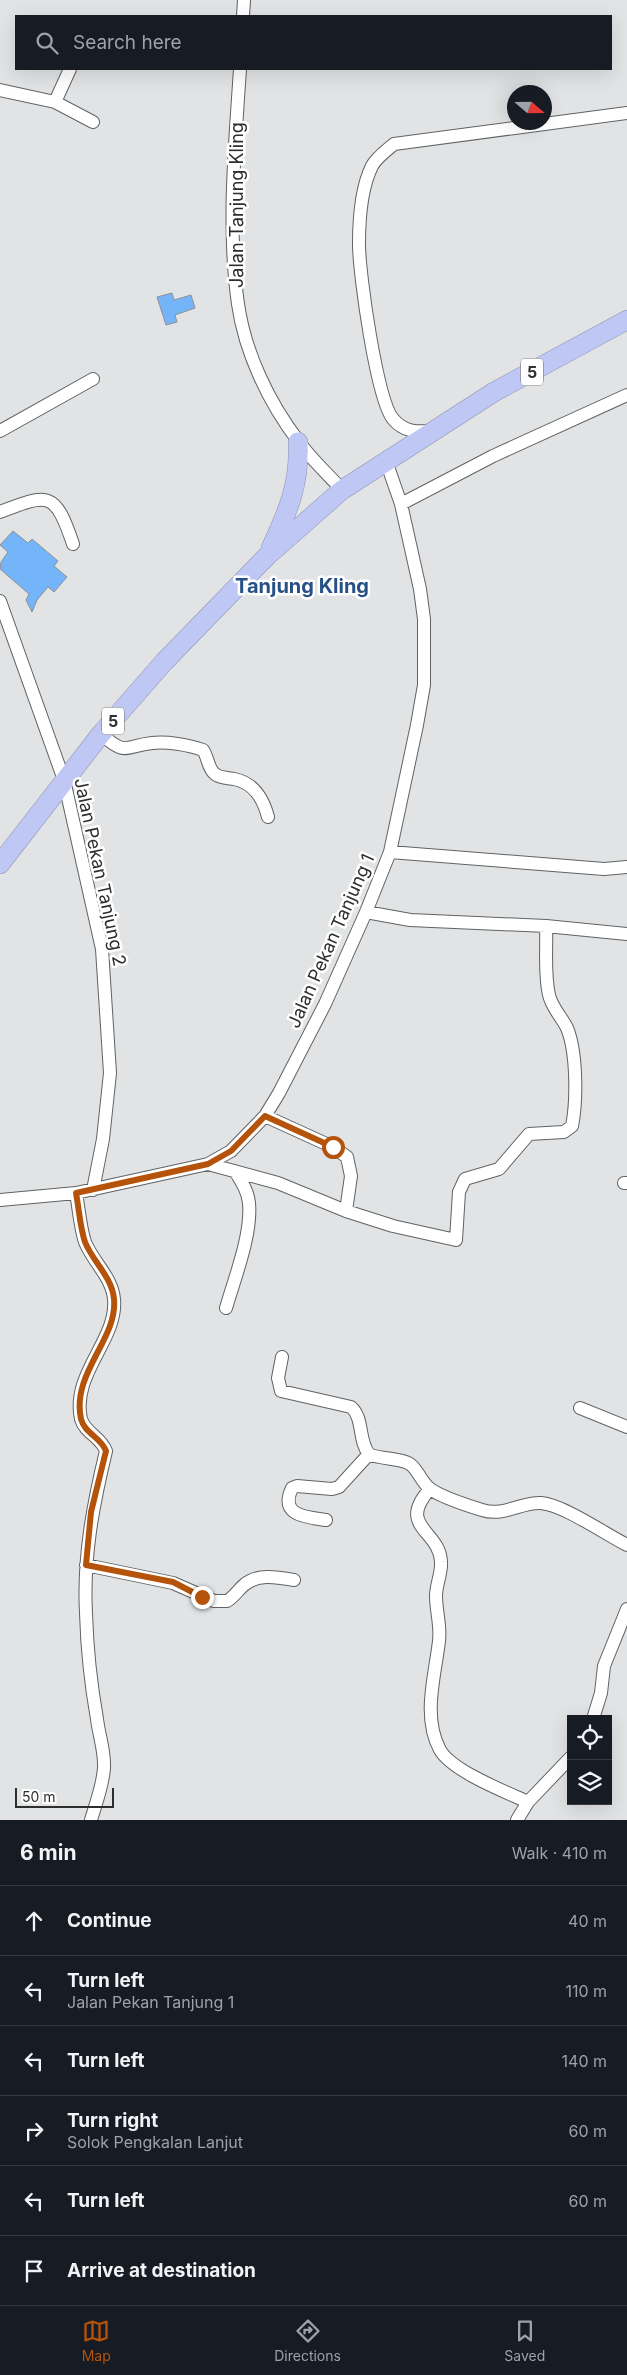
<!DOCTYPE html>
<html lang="en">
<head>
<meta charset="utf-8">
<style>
  body { margin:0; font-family:Inter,sans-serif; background:#242831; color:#f1f3f6 }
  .controls { position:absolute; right:15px; bottom:15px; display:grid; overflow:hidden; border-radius:0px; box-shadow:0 5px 20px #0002 }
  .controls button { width:45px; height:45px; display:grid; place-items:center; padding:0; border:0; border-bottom:1px solid #363941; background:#171b24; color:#f1f3f6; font:25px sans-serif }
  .compass { position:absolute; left:507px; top:85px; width:45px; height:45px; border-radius:50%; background:#171b24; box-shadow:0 5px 20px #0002; rotate:110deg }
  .scale { position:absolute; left:15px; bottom:12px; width:99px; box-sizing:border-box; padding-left:5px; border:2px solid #2d2e2e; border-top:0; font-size:14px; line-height:18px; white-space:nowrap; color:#2d2e2e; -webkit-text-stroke:4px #fff; paint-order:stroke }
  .stop { position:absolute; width:15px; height:15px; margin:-11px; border:4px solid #b45309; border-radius:50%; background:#fff }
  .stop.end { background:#b45309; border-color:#fff; box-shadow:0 1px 5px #0008 }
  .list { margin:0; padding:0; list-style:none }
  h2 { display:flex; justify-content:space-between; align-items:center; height:65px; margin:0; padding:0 20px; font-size:21px }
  h2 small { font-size:16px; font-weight:400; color:#9ea1a6 }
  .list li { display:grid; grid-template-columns:32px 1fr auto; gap:15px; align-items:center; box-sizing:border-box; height:70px; padding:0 20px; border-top:1px solid #363941 }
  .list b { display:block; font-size:19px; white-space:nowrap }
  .list p { margin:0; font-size:16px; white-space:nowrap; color:#9ea1a6 }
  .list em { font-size:16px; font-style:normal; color:#9ea1a6 }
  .icon { flex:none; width:28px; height:28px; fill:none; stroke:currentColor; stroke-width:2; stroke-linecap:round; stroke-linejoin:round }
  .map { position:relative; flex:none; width:627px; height:1820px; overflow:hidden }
  .search { position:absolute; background:#171b24; box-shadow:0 5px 20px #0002; left:15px; right:15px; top:15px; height:55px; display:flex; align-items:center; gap:12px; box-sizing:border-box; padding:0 18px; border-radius:0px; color:#9ea1a6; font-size:19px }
  .sheet { height:485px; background:#171b24 }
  nav { display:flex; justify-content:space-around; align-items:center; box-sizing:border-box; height:70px; border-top:1px solid #363941; background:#171b24; font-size:14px; color:#9ea1a6 }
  nav a { display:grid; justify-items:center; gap:2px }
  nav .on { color:#b45309 }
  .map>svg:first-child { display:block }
  .building { fill:#74b4f9; stroke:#8f9193 }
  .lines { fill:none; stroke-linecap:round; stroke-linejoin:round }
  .minor-casing { stroke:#606263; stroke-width:14 }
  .highway-casing { stroke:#8c92af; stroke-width:20 }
  .minor { stroke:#fff; stroke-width:12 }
  .highway { stroke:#bfc8f5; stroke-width:19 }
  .route { stroke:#b45309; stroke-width:6 }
  .labels { text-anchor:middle; stroke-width:5; stroke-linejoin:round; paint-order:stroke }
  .shield { fill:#fff; stroke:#6c6d6d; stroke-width:1 }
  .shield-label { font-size:16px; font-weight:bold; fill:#2d2e2e }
  .street-label { font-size:18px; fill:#2d2e2e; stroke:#fff }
  .quarter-label { font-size:20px; font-weight:bold; fill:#275186; stroke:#fff }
</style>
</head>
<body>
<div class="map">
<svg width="627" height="1820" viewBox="0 0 627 1820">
  <rect width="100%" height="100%" fill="#e1e3e5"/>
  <path class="building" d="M 172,293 L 174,300 L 191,295 L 195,308 L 175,315 L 177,322 L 166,325 L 157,297 Z
    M 13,531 L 28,543 L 32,539 L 58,561 L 54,566 L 67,577 L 54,592 L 48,587 L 37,600 L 32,612 L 26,600 L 29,594 L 0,569 L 1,562 L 8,552 L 0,545 Z"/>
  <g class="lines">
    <g class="minor-casing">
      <path id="minor" d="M 243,16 L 244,0
        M 240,69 C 235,146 227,227 238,304 C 245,353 269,403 299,442 C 311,459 328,474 342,490
        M 0,90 L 55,102 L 93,122
        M 55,102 L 70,69
        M 0,431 L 93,379
        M 431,431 C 416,432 404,432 393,419 C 377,400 359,274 359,244 C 359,219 361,188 372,166 C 376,158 387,150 394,144 L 627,113
        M 401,504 L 493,456 L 627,395
        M 0,512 C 49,493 55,491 73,544
        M 0,601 L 64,780 L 102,949 L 110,1073 L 103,1139 L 93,1190
        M 101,734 C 127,757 124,746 152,743 C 166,741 189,745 203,750 C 208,757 208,769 215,774 C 220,778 228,778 234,779 C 254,783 263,798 268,817
        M 390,852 L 604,869 L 627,867
        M 366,912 L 410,920 L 546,926 L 627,934
        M 265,1116 L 333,1147 L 347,1157 L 351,1176 L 346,1211
        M 208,1164 L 278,1183 L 346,1211 L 393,1226 L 456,1240 L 459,1192 L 465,1179 L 499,1169 L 529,1134 L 564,1132 L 572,1126 C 577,1101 577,1052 567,1028 C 561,1016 552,1008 549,995 C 544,973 547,948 546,926
        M 624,1183 L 627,1183
        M 76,1193 C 79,1209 80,1227 85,1242 C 93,1262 112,1277 114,1299 C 118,1340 71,1373 81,1419 C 85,1433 101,1437 106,1451 C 93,1505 83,1557 86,1613 C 87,1648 91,1685 97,1719 C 99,1736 105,1751 104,1768 C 103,1785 96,1803 91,1820
        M 0,1200 L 76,1193 L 208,1164 L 231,1151 L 265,1116 L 279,1093 L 325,1004 L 366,912 L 390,852 L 417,725 L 424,685 L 424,619 L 420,589 L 401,504 L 386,461
        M 226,1308 C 235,1277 252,1234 249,1203 C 248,1191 241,1181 235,1171
        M 282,1357 L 278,1378 L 281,1391 L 351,1407 C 364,1418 358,1441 369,1454 C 382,1460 398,1457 410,1464 C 418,1470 421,1481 429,1488 C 439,1496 469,1506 482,1510 C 504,1517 520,1502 541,1503 C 564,1505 605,1534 627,1545
        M 580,1408 L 627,1427
        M 430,1489 C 396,1527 440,1530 441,1562 C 442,1573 436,1584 436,1596 C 436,1611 441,1626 439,1641 C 435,1676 422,1717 440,1750 C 452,1771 506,1792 528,1802
        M 326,1520 C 306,1517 279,1516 292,1488 L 297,1486 L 332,1489 L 339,1487 L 369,1454
        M 86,1565 L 173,1583 L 214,1601 L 227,1601 C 234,1597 238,1590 244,1585 C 258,1573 277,1577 294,1580
        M 593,1719 L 601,1693 L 604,1666 L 627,1609
        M 517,1820 L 528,1802 L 571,1757"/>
    </g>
    <g class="highway-casing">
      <path id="highway" d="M 271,548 C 288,511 300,484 298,442
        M 0,864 L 101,734 L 164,662 L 267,556 L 342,490 L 494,392 L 627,320"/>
    </g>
    <use href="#minor" class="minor"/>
    <use href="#highway" class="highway"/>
  </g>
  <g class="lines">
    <path class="route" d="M 202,1597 L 173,1582 L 86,1565 L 91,1512 L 106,1451 C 101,1437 85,1434 81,1419 C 71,1373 118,1339 114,1299 C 112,1277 93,1262 85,1242 C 80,1227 79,1209 76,1193 L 208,1164 L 231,1151 L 265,1116 L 333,1147"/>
  </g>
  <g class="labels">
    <g class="shield">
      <rect x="521" y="358.5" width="22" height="27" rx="4"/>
      <rect x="102" y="707.5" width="22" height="27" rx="4"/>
    </g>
    <g class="shield-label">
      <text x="532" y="378">5</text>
      <text x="113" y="727">5</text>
    </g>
    <g class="street-label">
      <text transform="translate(237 205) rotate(-90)" y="6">Jalan Tanjung Kling</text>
      <text transform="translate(100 872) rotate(78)" y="6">Jalan Pekan Tanjung 2</text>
      <text transform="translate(331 941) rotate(-66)" y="6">Jalan Pekan Tanjung 1</text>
    </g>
    <g class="quarter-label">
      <text x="302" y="593">Tanjung Kling</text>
    </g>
  </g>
</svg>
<div class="controls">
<button><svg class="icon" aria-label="locate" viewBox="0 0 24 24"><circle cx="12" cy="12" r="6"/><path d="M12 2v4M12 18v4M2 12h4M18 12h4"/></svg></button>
<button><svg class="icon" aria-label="layers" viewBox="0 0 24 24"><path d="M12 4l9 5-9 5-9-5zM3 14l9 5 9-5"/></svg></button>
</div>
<svg class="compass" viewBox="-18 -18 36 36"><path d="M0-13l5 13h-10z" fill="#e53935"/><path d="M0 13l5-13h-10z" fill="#9ea1a6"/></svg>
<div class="scale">50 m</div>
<div class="stop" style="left:333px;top:1147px"></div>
<div class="stop end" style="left:202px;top:1597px"></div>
<div class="search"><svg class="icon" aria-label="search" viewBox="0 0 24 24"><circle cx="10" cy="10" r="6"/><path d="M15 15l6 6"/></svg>Search here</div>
</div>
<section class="sheet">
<h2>6 min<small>Walk · 410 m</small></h2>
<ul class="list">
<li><svg class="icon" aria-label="ahead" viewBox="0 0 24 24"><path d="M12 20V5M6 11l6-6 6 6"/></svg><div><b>Continue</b></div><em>40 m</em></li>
<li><svg class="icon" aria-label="left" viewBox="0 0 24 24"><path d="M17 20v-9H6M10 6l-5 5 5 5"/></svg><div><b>Turn left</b><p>Jalan Pekan Tanjung 1</p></div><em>110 m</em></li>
<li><svg class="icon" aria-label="left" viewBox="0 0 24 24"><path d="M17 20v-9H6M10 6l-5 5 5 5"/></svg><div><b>Turn left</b></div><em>140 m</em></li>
<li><svg class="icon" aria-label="right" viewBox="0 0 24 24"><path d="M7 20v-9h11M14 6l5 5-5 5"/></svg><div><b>Turn right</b><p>Solok Pengkalan Lanjut</p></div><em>60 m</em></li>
<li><svg class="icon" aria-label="left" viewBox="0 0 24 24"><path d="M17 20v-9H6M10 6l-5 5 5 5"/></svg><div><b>Turn left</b></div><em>60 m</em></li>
<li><svg class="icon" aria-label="arrive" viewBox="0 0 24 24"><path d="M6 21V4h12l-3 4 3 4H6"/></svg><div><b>Arrive at destination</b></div></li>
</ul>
</section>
<nav>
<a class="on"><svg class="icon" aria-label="map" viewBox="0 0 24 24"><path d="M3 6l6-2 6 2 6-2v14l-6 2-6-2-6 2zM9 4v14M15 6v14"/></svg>Map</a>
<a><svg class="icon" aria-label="directions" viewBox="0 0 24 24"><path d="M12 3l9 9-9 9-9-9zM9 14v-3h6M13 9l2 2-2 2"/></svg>Directions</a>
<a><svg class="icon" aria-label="saved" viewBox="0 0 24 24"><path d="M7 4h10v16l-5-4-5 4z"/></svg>Saved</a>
</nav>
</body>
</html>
